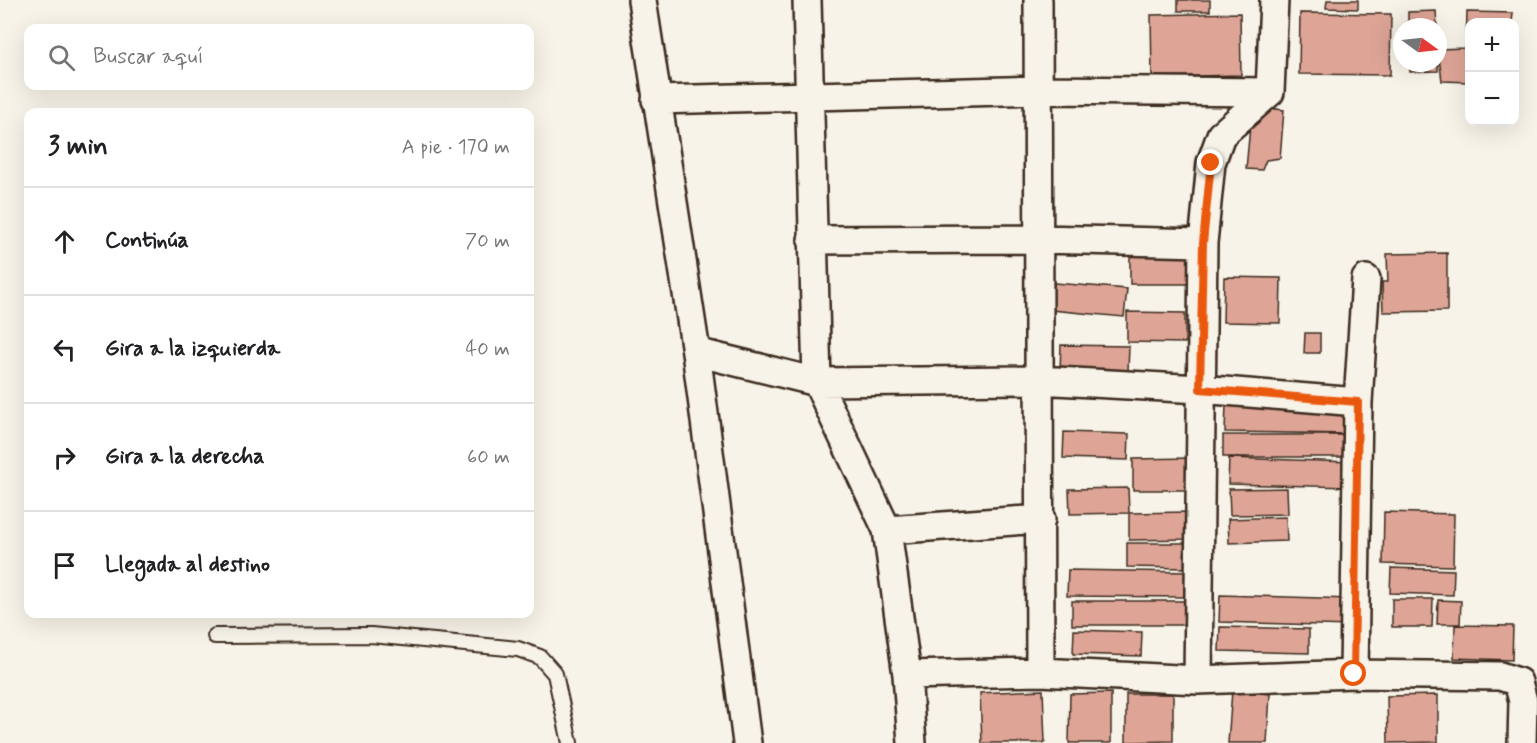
<!DOCTYPE html>
<html lang="es">
<head>
<meta charset="utf-8">
<style>
  body { margin:0; font-family:Mynerve,sans-serif; background:#f6f6f6; color:#202124 }
  .controls { position:absolute; right:18px; top:18px; display:grid; overflow:hidden; border-radius:12px; box-shadow:0 6px 24px #0002 }
  .controls button { width:54px; height:54px; display:grid; place-items:center; padding:0; border:0; border-bottom:2px solid #e0e0e0; background:#fff; color:#202124; font:30px sans-serif }
  .compass { position:absolute; left:1393px; top:18px; width:54px; height:54px; border-radius:50%; background:#fff; box-shadow:0 6px 24px #0002; rotate:105deg }
  .stop { position:absolute; width:18px; height:18px; margin:-14px; border:4px solid #ea580c; border-radius:50%; background:#fff }
  .stop.end { background:#ea580c; border-color:#fff; box-shadow:0 2px 6px #0008 }
  .list { margin:0; padding:0; list-style:none }
  h2 { display:flex; justify-content:space-between; align-items:center; height:78px; margin:0; padding:0 24px; font-size:26px }
  h2 small { font-size:20px; font-weight:400; color:#757577 }
  .list li { display:grid; grid-template-columns:39px 1fr auto; gap:18px; align-items:center; box-sizing:border-box; height:108px; padding:0 24px; border-top:2px solid #e0e0e0 }
  .list b { display:block; font-size:22px; white-space:nowrap }
  .list em { font-size:20px; font-style:normal; color:#757577 }
  .icon { flex:none; width:33px; height:33px; fill:none; stroke:currentColor; stroke-width:2; stroke-linecap:round; stroke-linejoin:round }
  .map { position:relative; flex:none; width:1537px; height:743px; overflow:hidden }
  .search { position:absolute; background:#fff; box-shadow:0 6px 24px #0002; left:24px; top:24px; width:510px; height:66px; display:flex; align-items:center; gap:15px; box-sizing:border-box; padding:0 21px; border-radius:12px; color:#757577; font-size:22px }
  .panel { position:absolute; background:#fff; box-shadow:0 6px 24px #0002; left:24px; top:108px; width:510px; height:510px; border-radius:12px }
  .map>svg:first-child { display:block }
  .building { fill:#dea597; stroke:#3b2a1e; stroke-width:1.5 }
  .lines { fill:none; stroke-linecap:round; stroke-linejoin:round }
  .lane-casing { stroke:#3b2a1e; stroke-width:18 }
  .street-casing { stroke:#3b2a1e; stroke-width:32 }
  .lane { stroke:#f7f3e8; stroke-width:14 }
  .street { stroke:#f7f3e8; stroke-width:27 }
  .route { stroke:#ea580c; stroke-width:8 }
</style>
</head>
<body>
<div class="map">
<svg width="1537" height="743" viewBox="0 0 1537 743">
  <rect width="100%" height="100%" fill="#f7f3e8"/>
  <filter id="ink" filterUnits="userSpaceOnUse"><feTurbulence type="fractalNoise" baseFrequency=".0167" numOctaves="2"/><feDisplacementMap in="SourceGraphic" scale="12" xChannelSelector="R" yChannelSelector="G"/><feConvolveMatrix kernelMatrix="1 2 1 2 8 2 1 2 1" color-interpolation-filters="sRGB"/></filter>
  <g filter="url(#ink)">
    <path class="building" d="M 1178,0 L 1210,0 L 1210,11 L 1178,11 Z
      M 1327,0 L 1358,0 L 1358,9 L 1326,8 Z
      M 1436,11 L 1437,27 L 1408,27 L 1408,12 Z
      M 1467,12 L 1513,13 L 1512,22 L 1470,22 L 1470,82 L 1442,81 L 1438,49 L 1466,48 Z
      M 1240,13 L 1241,75 L 1152,77 L 1151,15 Z
      M 1300,13 L 1391,14 L 1390,75 L 1299,74 Z
      M 1409,63 L 1438,63 L 1438,71 L 1410,72 Z
      M 1252,106 L 1284,110 L 1280,158 L 1266,160 L 1262,170 L 1246,169 Z
      M 1447,253 L 1447,311 L 1383,312 L 1382,282 L 1388,282 L 1387,254 Z
      M 1130,256 L 1193,256 L 1193,284 L 1130,284 Z
      M 1224,277 L 1281,278 L 1280,323 L 1223,322 Z
      M 1054,283 L 1127,289 L 1124,317 L 1051,310 Z
      M 1127,312 L 1185,313 L 1185,343 L 1127,342 Z
      M 1305,333 L 1320,333 L 1320,353 L 1304,353 Z
      M 1061,345 L 1129,346 L 1128,371 L 1060,370 Z
      M 1226,405 L 1351,406 L 1350,434 L 1225,432 Z
      M 1064,432 L 1129,434 L 1128,460 L 1063,458 Z
      M 1223,435 L 1351,435 L 1350,457 L 1223,457 Z
      M 1193,458 L 1193,490 L 1133,490 L 1133,459 Z
      M 1229,458 L 1351,462 L 1351,487 L 1228,484 Z
      M 1128,488 L 1129,513 L 1070,514 L 1069,489 Z
      M 1287,488 L 1288,514 L 1230,515 L 1229,489 Z
      M 1190,512 L 1190,539 L 1129,540 L 1129,513 Z
      M 1384,512 L 1454,514 L 1453,566 L 1383,564 Z
      M 1286,517 L 1287,541 L 1229,543 L 1228,519 Z
      M 1127,543 L 1188,543 L 1188,568 L 1127,567 Z
      M 1391,568 L 1454,570 L 1453,595 L 1390,593 Z
      M 1068,570 L 1188,572 L 1187,597 L 1067,596 Z
      M 1220,595 L 1351,599 L 1350,626 L 1219,622 Z
      M 1392,599 L 1433,599 L 1432,627 L 1392,627 Z
      M 1438,600 L 1461,601 L 1460,624 L 1437,624 Z
      M 1072,601 L 1190,601 L 1189,625 L 1072,625 Z
      M 1455,625 L 1513,626 L 1512,660 L 1454,658 Z
      M 1220,627 L 1309,629 L 1309,653 L 1219,651 Z
      M 1074,630 L 1142,632 L 1141,656 L 1073,654 Z
      M 1043,690 L 1045,743 L 982,743 L 980,693 Z
      M 1232,691 L 1270,694 L 1267,743 L 1228,743 Z
      M 1111,693 L 1111,743 L 1069,743 L 1070,694 Z
      M 1126,694 L 1173,694 L 1173,741 L 1126,742 Z
      M 1438,695 L 1438,742 L 1388,743 L 1387,696 Z"/>
    <g class="lines">
      <g class="lane-casing">
        <path id="lane" d="M 215,636 L 371,635 L 518,649 L 540,657 L 555,674 L 570,743"/>
      </g>
      <g class="street-casing">
        <path id="street" d="M 642,0 L 696,352 L 747,743
          M 807,0 L 817,382 L 887,530 L 907,675 L 912,743
          M 1038,0 L 1040,672
          M 656,100 L 1040,90 L 1270,92
          M 812,240 L 1040,239 L 1203,243
          M 696,352 L 817,382 L 1038,380 L 1200,389 L 1358,402
          M 887,530 L 1041,519
          M 1354,674 L 1358,402 L 1366,279
          M 907,675 L 1040,672 L 1198,680 L 1354,674 L 1500,676 L 1518,682 L 1523,701 L 1522,743
          M 1198,680 L 1203,243 L 1211,163 L 1221,135 L 1270,92 L 1274,0"/>
      </g>
      <use href="#lane" class="lane"/>
      <use href="#street" class="street"/>
    </g>
  </g>
  <g class="lines" filter="url(#ink)">
    <path class="route" d="M 1211,163 L 1203,243 L 1200,389 L 1358,402 L 1354,674"/>
  </g>
</svg>
<div class="controls">
<button>+</button>
<button>−</button>
</div>
<svg class="compass" viewBox="-18 -18 36 36"><path d="M0-13l5 13h-10z" fill="#e53935"/><path d="M0 13l5-13h-10z" fill="#757577"/></svg>
<div class="stop" style="left:1354px;top:674px"></div>
<div class="stop end" style="left:1211px;top:163px"></div>
<div class="search"><svg class="icon" aria-label="search" viewBox="0 0 24 24"><circle cx="10" cy="10" r="6"/><path d="M15 15l6 6"/></svg>Buscar aquí</div>
<section class="panel">
<h2>3 min<small>A pie · 170 m</small></h2>
<ul class="list">
<li><svg class="icon" aria-label="ahead" viewBox="0 0 24 24"><path d="M12 20V5M6 11l6-6 6 6"/></svg><div><b>Continúa</b></div><em>70 m</em></li>
<li><svg class="icon" aria-label="left" viewBox="0 0 24 24"><path d="M17 20v-9H6M10 6l-5 5 5 5"/></svg><div><b>Gira a la izquierda</b></div><em>40 m</em></li>
<li><svg class="icon" aria-label="right" viewBox="0 0 24 24"><path d="M7 20v-9h11M14 6l5 5-5 5"/></svg><div><b>Gira a la derecha</b></div><em>60 m</em></li>
<li><svg class="icon" aria-label="arrive" viewBox="0 0 24 24"><path d="M6 21V4h12l-3 4 3 4H6"/></svg><div><b>Llegada al destino</b></div></li>
</ul>
</section>
</div>
</body>
</html>
